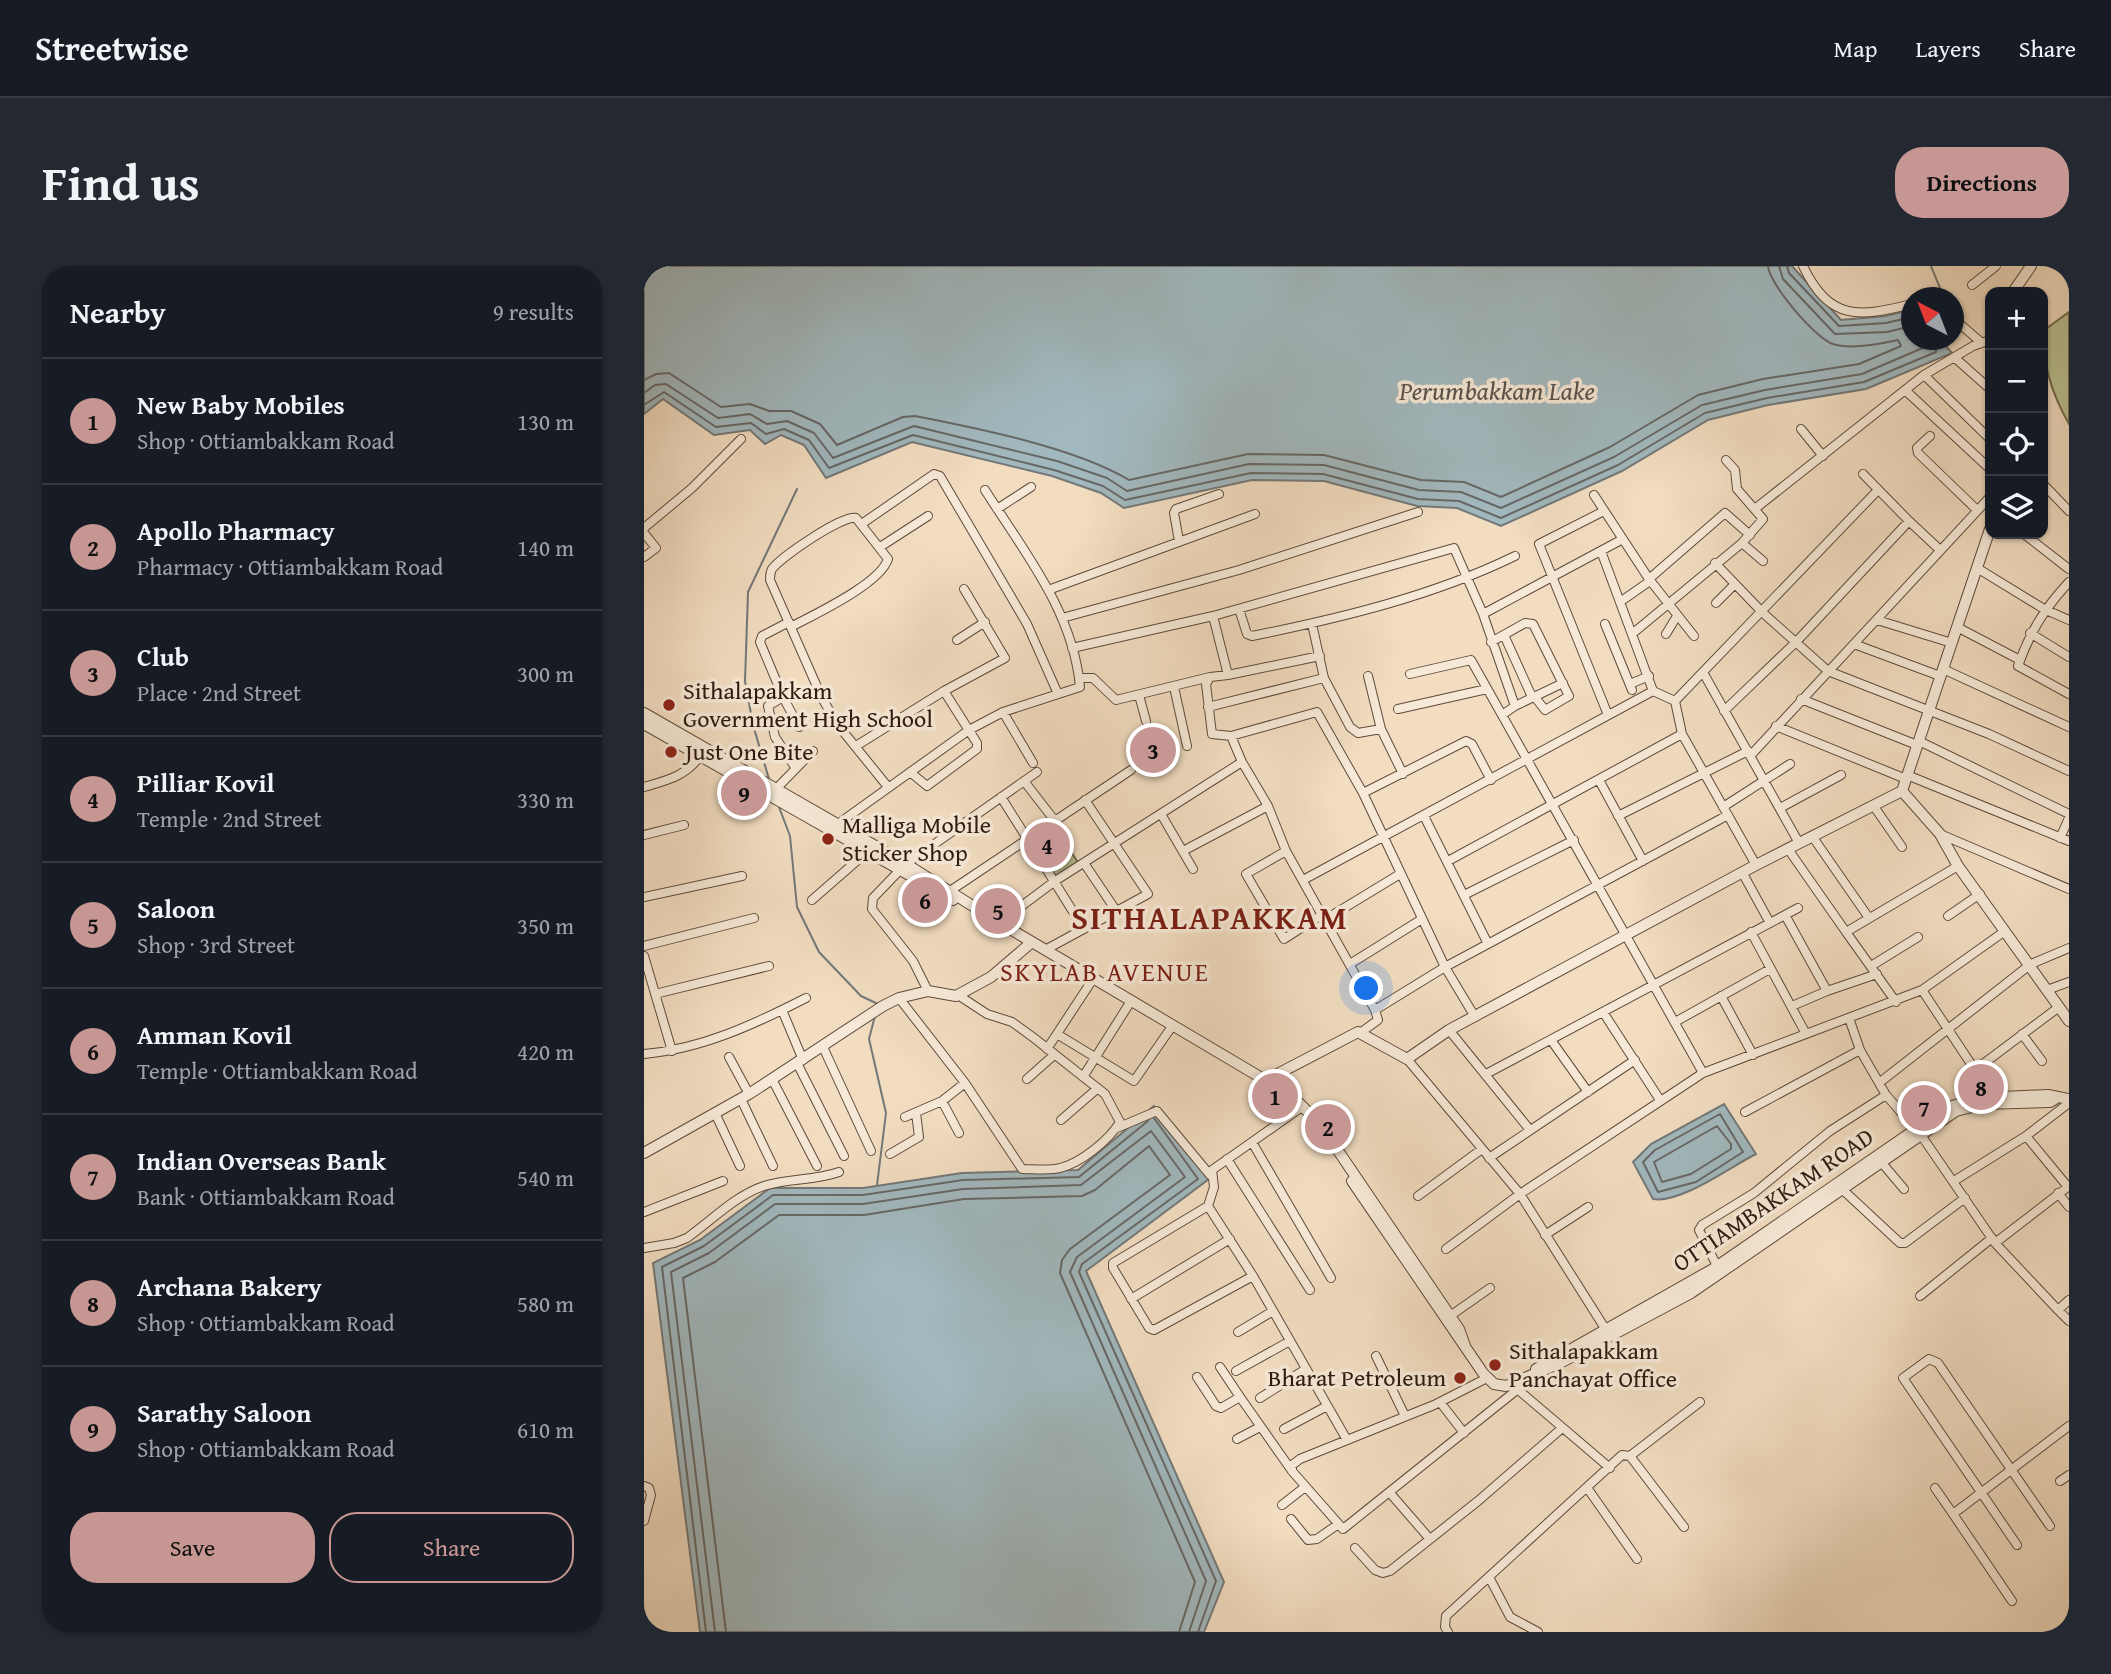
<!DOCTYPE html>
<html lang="en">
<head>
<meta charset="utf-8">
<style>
  body { margin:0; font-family:"Gentium Book Plus",serif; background:#242831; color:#f1f3f6 }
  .controls { position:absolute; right:21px; top:21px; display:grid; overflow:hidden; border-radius:14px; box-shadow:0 2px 5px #0004 }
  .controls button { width:63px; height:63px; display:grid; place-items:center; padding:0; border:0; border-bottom:2px solid #363941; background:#171b24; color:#f1f3f6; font:35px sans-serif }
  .compass { position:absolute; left:1257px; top:21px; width:63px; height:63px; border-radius:50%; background:#171b24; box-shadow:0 2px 5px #0004; rotate:318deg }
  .you { position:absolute; left:723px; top:723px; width:24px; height:24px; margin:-18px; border:5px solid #fff; border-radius:50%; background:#1a73e8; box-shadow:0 0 0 10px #1a73e833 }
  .badge { display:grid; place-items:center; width:46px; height:46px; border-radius:50%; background:#c59692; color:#111; font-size:23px; font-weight:700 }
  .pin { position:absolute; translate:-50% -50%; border:4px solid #fff; box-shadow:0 2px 7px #0006 }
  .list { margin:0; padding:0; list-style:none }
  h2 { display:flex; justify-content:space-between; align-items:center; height:91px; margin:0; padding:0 28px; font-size:30px }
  h2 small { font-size:23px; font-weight:400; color:#9ea1a6 }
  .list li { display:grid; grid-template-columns:46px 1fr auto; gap:21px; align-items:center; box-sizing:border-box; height:126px; padding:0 28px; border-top:2px solid #363941 }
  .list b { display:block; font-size:26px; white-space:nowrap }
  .list p { margin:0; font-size:23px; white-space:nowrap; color:#9ea1a6 }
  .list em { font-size:23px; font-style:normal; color:#9ea1a6 }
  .actions { display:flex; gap:14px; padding:21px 28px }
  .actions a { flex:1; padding:16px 0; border:2px solid #c59692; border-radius:28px; text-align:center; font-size:24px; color:#c59692 }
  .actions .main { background:#c59692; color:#111 }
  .icon { flex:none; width:38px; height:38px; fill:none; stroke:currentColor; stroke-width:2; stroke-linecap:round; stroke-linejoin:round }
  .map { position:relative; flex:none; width:1425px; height:1366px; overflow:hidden; border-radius:28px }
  header { display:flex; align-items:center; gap:42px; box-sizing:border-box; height:98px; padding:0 35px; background:#171b24; border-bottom:2px solid #363941 }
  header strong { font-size:33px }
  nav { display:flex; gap:38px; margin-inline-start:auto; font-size:24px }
  .intro { display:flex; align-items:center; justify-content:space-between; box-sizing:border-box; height:168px; padding:0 42px }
  h1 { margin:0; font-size:49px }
  .button { padding:18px 32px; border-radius:28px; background:#c59692; color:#111; font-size:24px; font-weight:700 }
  main { display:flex; gap:42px; padding:0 42px }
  aside { flex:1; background:#171b24; border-radius:28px; box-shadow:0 2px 5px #0004 }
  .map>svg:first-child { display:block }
  .green { fill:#bac193; stroke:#746d50; stroke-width:2 }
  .water { fill:#a1b8be; stroke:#737878; stroke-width:2 }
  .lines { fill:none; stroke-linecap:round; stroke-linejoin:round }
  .shore { stroke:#676866; stroke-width:2 }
  .stream { stroke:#737878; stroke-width:2 }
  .minor-casing { stroke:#5e4a3b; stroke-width:10 }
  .tertiary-casing { stroke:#5e4a3b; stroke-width:12 }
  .minor { stroke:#f7e9d7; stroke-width:8 }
  .tertiary { stroke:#f7e9d7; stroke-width:10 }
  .poi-dot { fill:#8f2418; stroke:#f7e9d7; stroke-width:2.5 }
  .labels { text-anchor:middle; stroke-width:7; stroke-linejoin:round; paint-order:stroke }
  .poi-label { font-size:24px; fill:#2d190e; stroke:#f7e9d7; text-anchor:start }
  .street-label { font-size:24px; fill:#2d190e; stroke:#f7e9d7 }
  .water-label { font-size:26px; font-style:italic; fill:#56514c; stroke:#f7e9d7 }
  .neighbourhood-label { font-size:26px; letter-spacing:2px; fill:#7a1f14; stroke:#f7e9d7 }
  .district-label { font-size:32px; font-weight:bold; letter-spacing:2px; fill:#7a1f14; stroke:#f7e9d7 }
</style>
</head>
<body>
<header>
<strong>Streetwise</strong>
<nav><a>Map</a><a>Layers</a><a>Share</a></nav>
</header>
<div class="intro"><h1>Find us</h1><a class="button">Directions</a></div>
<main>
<aside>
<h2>Nearby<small>9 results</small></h2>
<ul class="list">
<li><span class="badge">1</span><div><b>New Baby Mobiles</b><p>Shop · Ottiambakkam Road</p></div><em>130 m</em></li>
<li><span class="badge">2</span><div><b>Apollo Pharmacy</b><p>Pharmacy · Ottiambakkam Road</p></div><em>140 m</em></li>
<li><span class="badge">3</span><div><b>Club</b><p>Place · 2nd Street</p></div><em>300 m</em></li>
<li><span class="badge">4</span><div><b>Pilliar Kovil</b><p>Temple · 2nd Street</p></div><em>330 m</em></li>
<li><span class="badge">5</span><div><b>Saloon</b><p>Shop · 3rd Street</p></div><em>350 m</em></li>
<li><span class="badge">6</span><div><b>Amman Kovil</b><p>Temple · Ottiambakkam Road</p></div><em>420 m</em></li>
<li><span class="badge">7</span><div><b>Indian Overseas Bank</b><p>Bank · Ottiambakkam Road</p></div><em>540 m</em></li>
<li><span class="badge">8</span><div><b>Archana Bakery</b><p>Shop · Ottiambakkam Road</p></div><em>580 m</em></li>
<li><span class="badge">9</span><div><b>Sarathy Saloon</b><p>Shop · Ottiambakkam Road</p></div><em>610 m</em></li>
</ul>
<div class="actions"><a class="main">Save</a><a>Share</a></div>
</aside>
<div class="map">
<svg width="1425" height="1366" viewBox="0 0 1425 1366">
  <rect width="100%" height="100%" fill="#f2ddc1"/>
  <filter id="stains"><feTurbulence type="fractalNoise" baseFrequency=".00286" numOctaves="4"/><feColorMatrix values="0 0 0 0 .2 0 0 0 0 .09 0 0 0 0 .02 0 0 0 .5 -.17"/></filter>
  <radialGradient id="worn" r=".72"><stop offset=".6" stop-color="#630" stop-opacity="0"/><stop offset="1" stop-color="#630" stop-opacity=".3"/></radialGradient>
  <path class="green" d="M 1425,46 L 1425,158 C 1408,128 1399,100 1399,65 Z
    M 422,578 L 435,598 L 410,614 L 399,593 Z"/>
  <path class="water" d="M 0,0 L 1148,0 L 1197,54 L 1241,50 L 1267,44 L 1268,74 L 1296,74 L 1308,87 L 1222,123 L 1124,139 L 1064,154 L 978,205 L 857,260 L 813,242 L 773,240 L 680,215 L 608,214 L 480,242 L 457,227 L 408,210 L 268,176 L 182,212 L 160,179 L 137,169 L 121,178 L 106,164 L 70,169 L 19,133 L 0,148 Z
    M 1080,838 L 1112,888 C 1086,901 1036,938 1009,933 L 989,896 L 1007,878 Z
    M 510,840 L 565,913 L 442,1005 L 580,1316 L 560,1366 L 56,1366 L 9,997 L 56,974 L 126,922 L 219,922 L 318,907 L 434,904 Z"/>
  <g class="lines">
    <path class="shore" d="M 1135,0 L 1139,13 L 1191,68 L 1243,66 L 1268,60
      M 1143,0 L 1145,7 L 1195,60 L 1242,57 L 1268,51
      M 0,114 L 12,108 L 25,107 L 77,141 L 106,138 L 125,145 L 147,145 L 176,158 L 193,179 L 259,151 L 271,150 C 333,162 432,182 485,214 L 604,188 L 680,189 L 777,214 L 820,216 L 857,231 L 966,181 L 1054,129 L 1119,113 L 1215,98 L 1257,80 L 1254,74 C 1236,78 1206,84 1189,78 C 1172,73 1125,18 1124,0
      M 0,127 L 11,119 L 22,118 L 74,152 L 106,148 L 123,158 L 143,155 L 170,167 L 189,192 L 270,160 L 413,195 L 463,212 L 483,225 L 605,198 L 680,199 L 775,224 L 817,226 L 857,242 L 970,191 L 1058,139 L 1121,124 L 1218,108 L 1281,81 L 1282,74
      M 0,139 L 20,126 L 72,161 L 107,157 L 122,168 L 140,163 L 165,174 L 185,202 L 269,169 L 410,204 L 459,220 L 481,234 L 607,207 L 679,208 L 774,233 L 815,235 L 857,252 L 974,199 L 1061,147 L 1123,132 L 1220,116 L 1292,86 L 1291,74
      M 1076,848 L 1099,886 L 1052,916 L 1014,926 L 999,896 L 1011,884 Z
      M 510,852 L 554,913 L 438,998 L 435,1006 L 572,1315 L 554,1366
      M 1073,860 L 1087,878 L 1087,883 L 1047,908 L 1018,916 L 1010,896 Z
      M 62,1366 L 18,1001 L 60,980 L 129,929 L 219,929 L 319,914 L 435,911 L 504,855
      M 71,1366 L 27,1006 L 65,987 L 131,938 L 219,938 L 319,923 L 437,919 L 507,865 L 541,911 L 433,991 L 426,1006 L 562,1315 L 545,1366
      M 82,1366 L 39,1012 L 71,996 L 135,949 L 220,949 L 320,933 L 438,930 L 451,924 L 505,880 L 526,909 L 426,983 L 418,994 L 416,1007 L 551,1316 L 535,1366"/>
    <path class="stream" d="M 1287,0 L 1296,22 L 1294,32
      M 125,513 L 109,459 L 101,415 L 104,326 L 153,223
      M 135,541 L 146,570 L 153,641 L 175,686 L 217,730 L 234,738
      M 231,750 L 225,773 L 242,847 L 233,919"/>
    <g class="minor-casing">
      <path id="minor" d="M 1159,0 C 1186,56 1215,51 1268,38
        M 1328,19 L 1352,0
        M 1310,53 L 1338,77
        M 1310,91 L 1346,123
        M 1280,109 L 1346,173
        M 1261,124 L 1346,203
        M 1157,163 L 1179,190
        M 1286,170 L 1273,182 L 1274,187 L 1333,244
        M 1219,208 L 1265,255
        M 1399,218 L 1425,245
        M 950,229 L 1005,313 L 1050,370
        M 1112,242 L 1280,109 L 1329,80 L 1346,74
        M 353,243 L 387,221
        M 960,245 L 895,278 L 964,449
        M 219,257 L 290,208 L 296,210 L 383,358 L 414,428
        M 0,262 L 48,222 L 97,173
        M 0,267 L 12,282 L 0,291
        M 1380,268 L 1425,303
        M 535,275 L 530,247 L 532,243 L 575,228
        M 1098,277 L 1119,295
        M 236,281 L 284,250
        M 957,285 L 1009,425 L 1031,435
        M 1071,297 L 1119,347 L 1184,405 L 1345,468 L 1425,505
        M 1333,302 L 1400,343 L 1425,354
        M 1005,313 L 1081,247 L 1106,269
        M 1425,316 C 1400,343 1386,366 1374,400 L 1425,428
        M 407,323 L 611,248
        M 976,336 L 1006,315
        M 1072,337 L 1091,318
        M 595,343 L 603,368 L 608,370 C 697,352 789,330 871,290
        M 839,348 L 977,274
        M 569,350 L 584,409 L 676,390
        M 418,352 L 595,304 L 774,246
        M 1233,354 L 1308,377
        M 145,356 L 118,370 L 116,376 L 139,431 L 124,440 L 131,471 L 151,501
        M 668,358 L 680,412 L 706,461 L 714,467 L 737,463 L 759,508
        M 961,358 L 988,424
        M 147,361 C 171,348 236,318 244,293 L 212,252 C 198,249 137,291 128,303 C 126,307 126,310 126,314 L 178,432 L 193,458 L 244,521
        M 1313,361 L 1376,394
        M 1386,367 L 1425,391
        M 988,368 L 1098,277 L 1119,253 L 1093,223 L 1091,204 L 1082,194
        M 1022,368 L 1033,350
        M 860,369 L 888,431
        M 313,374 L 341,356
        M 847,376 L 881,357 L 889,358 L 925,430 L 901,444 L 890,430
        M 1210,378 L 1296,410
        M 428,382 L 569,350 L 810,282 L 839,348 L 871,440 L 858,449 L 1059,807
        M 1299,403 L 1425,461
        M 766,408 L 827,394 L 858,449
        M 1060,408 L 1155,577
        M 584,409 L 566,411 L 562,418 L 568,468 L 587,470
        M 724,410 L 737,463
        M 435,412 L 449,412 L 472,434 L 566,411
        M 986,418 L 1005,410
        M 530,421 L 543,480
        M 495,429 L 502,455
        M 139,431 L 155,461
        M 1157,433 L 1273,479
        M 1031,435 L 1234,224
        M 1031,435 L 1038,468 L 1112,599
        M 871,440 L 919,417
        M 564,441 L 680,412
        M 754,443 L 843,423
        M 1080,445 L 1153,375 L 1265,255 L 1296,284
        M 359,446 L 389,497
        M 1132,460 L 1262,513
        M 1275,475 L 1425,548
        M 212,480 L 300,425 L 361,392 L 320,323
        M 1107,489 L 1346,231
        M 266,506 L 283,520 L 333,483 L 333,477 L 300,425
        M 1263,509 L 1425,575
        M 955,514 L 999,595
        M 380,515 L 411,555
        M 0,521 C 24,514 42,510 56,490
        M 133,522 L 169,485
        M 719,527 L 822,475 L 828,478 L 847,514
        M 357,531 L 440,663
        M 1229,539 L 1258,581
        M 1079,541 L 1146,498
        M 1136,542 L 1197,509
        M 517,548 L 549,603
        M 780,550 L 844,678
        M 974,550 L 1104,485
        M 191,560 L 325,464 L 359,446 L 436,421 C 429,345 380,286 341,224
        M 1296,568 L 1425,623
        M 0,569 L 40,559
        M 1168,570 L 1225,652
        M 1416,572 L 1425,552
        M 1144,583 L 1202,666
        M 539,585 L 624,540
        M 642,585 L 602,608 L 640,673 L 679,648
        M 804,595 L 1038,468
        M 440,597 L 473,646
        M 262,598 L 393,506
        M 255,605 L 229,632 L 228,643 L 269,695 L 284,725
        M 1098,606 L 1126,657
        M 659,614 L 1009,425
        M 306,625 L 487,504
        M 820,629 L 930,574
        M 0,631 L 98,610
        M 168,634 L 223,586
        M 1141,649 L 1154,642
        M 1304,650 L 1336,628
        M 682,653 L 756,608
        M 355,657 L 411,615 L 598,496
        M 1107,666 L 1162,768
        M 0,680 L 110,652
        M 401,684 L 504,628 L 441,534
        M 0,690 L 28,785
        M 706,698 L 778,653
        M 1227,700 L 1274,671
        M 1278,724 L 1331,804 L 1333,838
        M 1403,724 L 1425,716
        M 11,728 L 125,700
        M 1077,730 L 1109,789
        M 255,732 L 321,817 L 378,903 C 389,903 405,905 416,902 C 437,897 465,874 476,856 L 461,828 L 390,772 L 368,756 L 343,748 L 314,729
        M 1252,736 L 1202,666 L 1314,600
        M 1148,740 L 1183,725
        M 138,744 L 159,794
        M 731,744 L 801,701 L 1084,549
        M 959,746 L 1016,834
        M 1205,752 L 1216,784 L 1242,829 L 1277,869 L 1351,977 L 1414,1044 L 1425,1034
        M 1031,756 L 1126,703
        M 805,764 L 886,864
        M 716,767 L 734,754 L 731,744 L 642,585 L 624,540 L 598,496 L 587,470 L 673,446 L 719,527 L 801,701 L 831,751
        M 413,768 L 490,815 L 529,759
        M 1378,768 L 1398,795
        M 907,774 L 944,826
        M 179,781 L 227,885
        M 403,783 L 449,713
        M 0,788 C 58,783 111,758 162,732
        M 85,791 L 105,828
        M 763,793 L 876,928 L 962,1064
        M 153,797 L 200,890
        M 1331,804 L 1415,741
        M 842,808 L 1141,649 L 1183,725 L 1233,708
        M 439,811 L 487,735
        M 128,813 L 173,900
        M 383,813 L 410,789
        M 1235,817 L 1387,698 L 1425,682
        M 97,833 L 129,900
        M 298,835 L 315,867
        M 1101,846 L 1216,784
        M 71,847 L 96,900
        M 261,851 L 298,835 L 321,817
        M 417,854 L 454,822
        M 473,862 L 513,845 L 566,909
        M 1382,870 L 1424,921
        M 608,876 L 655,843
        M 246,888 L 275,871 L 272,847
        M 845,892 L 991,794
        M 583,893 L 666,1024
        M 1238,897 L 1260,923
        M 1310,915 L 1382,870 L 1425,837
        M 1199,924 L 1256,977 L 1261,977 L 1321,932
        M 1414,927 L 1425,941
        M 774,930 L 838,883
        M 564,940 L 570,921 L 568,904 L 608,876 L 687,1012
        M 0,946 L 79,915
        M 901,969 L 944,941
        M 1351,977 L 1425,920
        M 0,982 L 30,977 L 43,972 C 67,955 92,929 120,920 C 146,912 170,915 195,906
        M 802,983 L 876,928 L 1059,807 L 1278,724 L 1361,665
        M 1073,1000 L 1055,964 L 1058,959 L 1110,927 L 1186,865 L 1242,829
        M 609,1010 L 510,1064 L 505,1062 L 469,1002 L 469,997 L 564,940 L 609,1010 L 703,1174
        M 1276,1030 L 1348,972
        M 487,1033 L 586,973
        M 1414,1044 L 1425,1055
        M 806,1050 L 846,1022
        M 594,1066 L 629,1045
        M 732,1090 L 761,1150
        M 592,1105 L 646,1075
        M 553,1111 L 572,1140 L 577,1142 L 596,1131 L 576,1101
        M 872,1122 L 966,1202
        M 596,1131 L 648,1205 L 699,1263 L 874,1123
        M 616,1132 L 662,1103
        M 796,1136 L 820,1167
        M 640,1163 L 683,1140
        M 593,1173 L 616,1161
        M 986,1190 L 1056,1136
        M 648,1205 L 648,1199 L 656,1193 L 790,1139 L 843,1112
        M 1416,1215 L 1425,1209
        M 0,1220 L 5,1222 L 7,1229 L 0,1255
        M 1291,1222 L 1309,1248
        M 944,1223 L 993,1293
        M 746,1227 L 785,1272
        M 638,1239 L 661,1221
        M 647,1253 L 664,1274 L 673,1273 L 693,1259
        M 1373,1279 L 1259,1112 L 1285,1093 L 1294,1097 L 1406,1260
        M 711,1282 L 731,1304 L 739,1307 L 746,1305 L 834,1235 L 917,1163
        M 845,1311 L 866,1351 L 894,1366
        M 1368,1335 L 1309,1248 L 1425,1160
        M 804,1366 L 801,1361 L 802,1350 L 978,1189 L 986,1190 L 1040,1261"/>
    </g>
    <g class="tertiary-casing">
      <path id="tertiary" d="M 1369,26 L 1387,0
        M 0,447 L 254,593 L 351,654 L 648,830 L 676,858 L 815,1063 L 821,1080
        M 0,458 L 309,634
        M 1258,525 L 1296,568 L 1314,600 L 1425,755
        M 622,814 L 714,766 L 763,793 L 805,764 L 1112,599 L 1258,525 L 1346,263
        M 0,887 L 105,828 L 239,740 L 255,732 L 284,725 L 312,730 L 347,711 L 388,676
        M 708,915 L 839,1107 L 850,1118 L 862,1120 L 914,1098 L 1047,1027 L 1312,845 L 1340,838 L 1406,836 L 1411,833
        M 892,1103 L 1069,1003 L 1304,841 L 1337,832 L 1404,829 L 1425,833"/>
    </g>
    <use href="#minor" class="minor"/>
    <use href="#tertiary" class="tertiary"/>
  </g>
  <g class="poi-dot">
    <circle cx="25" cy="439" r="7"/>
    <circle cx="27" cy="486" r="7"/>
    <circle cx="184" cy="573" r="7"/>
    <circle cx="851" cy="1099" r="7"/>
    <circle cx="816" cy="1112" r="7"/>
  </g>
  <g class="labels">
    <g class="poi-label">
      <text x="39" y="433">Sithalapakkam<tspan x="39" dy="28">Government High School</tspan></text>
      <text x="41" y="494">Just One Bite</text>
      <text x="198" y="567">Malliga Mobile<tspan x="198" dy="28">Sticker Shop</tspan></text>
      <text x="865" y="1093">Sithalapakkam<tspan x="865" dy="28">Panchayat Office</tspan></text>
      <text x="802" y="1120" text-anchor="end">Bharat Petroleum</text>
    </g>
    <g class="street-label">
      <text transform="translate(1129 934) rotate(-34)" y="8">OTTIAMBAKKAM ROAD</text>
    </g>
    <g class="water-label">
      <text x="853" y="134">Perumbakkam Lake</text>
    </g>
    <g class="neighbourhood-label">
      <text x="461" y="715">SKYLAB AVENUE</text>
    </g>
    <g class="district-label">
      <text x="566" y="663">SITHALAPAKKAM</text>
    </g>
  </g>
  <rect width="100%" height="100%" filter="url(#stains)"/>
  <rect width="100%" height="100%" fill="url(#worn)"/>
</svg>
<div class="controls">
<button>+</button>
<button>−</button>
<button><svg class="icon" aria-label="locate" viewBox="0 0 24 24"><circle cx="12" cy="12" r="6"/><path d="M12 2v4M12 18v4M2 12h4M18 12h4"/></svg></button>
<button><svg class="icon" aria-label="layers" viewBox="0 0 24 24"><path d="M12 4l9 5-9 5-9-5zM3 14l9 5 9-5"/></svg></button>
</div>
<svg class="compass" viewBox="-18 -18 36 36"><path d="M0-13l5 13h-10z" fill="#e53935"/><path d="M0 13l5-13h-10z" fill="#9ea1a6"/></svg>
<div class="you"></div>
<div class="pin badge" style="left:631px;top:830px">1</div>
<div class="pin badge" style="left:684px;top:861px">2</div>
<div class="pin badge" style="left:509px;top:484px">3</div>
<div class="pin badge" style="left:403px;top:579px">4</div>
<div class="pin badge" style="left:354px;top:645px">5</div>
<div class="pin badge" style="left:281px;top:634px">6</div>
<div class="pin badge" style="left:1280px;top:842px">7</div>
<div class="pin badge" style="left:1337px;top:821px">8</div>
<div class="pin badge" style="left:100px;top:527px">9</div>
</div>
</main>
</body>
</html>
